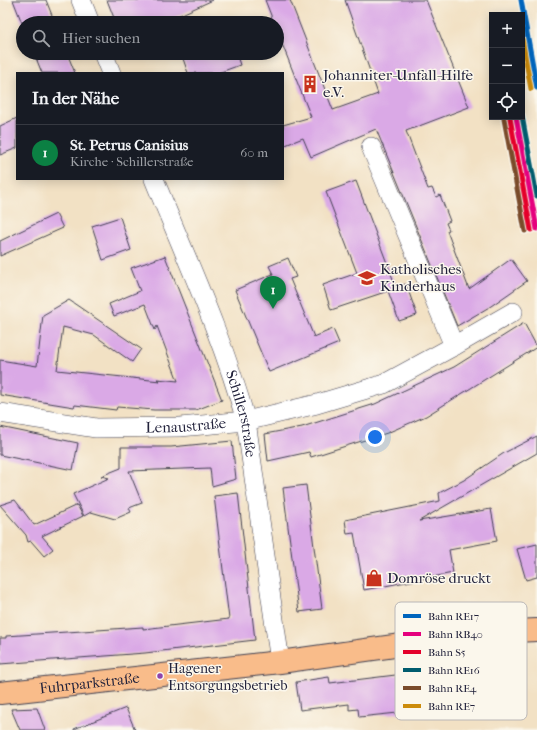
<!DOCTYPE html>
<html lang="de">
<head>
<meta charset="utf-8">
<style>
  body { margin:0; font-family:"IM FELL French Canon",serif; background:#20242c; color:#f1f3f6 }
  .controls { position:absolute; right:12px; top:12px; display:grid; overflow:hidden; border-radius:0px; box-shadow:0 2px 10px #0003 }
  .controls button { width:36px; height:36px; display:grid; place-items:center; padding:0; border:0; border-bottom:1px solid #363941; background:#171b24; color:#f1f3f6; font:20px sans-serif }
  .you { position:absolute; left:375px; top:437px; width:14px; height:14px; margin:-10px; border:3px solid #fff; border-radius:50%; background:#1a73e8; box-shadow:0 0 0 6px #1a73e833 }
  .badge { display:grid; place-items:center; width:26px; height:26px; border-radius:50%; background:#0b8043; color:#fff; font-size:13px; font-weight:700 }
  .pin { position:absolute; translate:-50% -33px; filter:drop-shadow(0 1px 2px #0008) }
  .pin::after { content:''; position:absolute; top:21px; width:14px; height:12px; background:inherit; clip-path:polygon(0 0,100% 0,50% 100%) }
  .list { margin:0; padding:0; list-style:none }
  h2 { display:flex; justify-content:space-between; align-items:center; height:52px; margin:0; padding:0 16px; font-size:17px }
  h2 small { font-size:13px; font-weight:400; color:#9ea1a6 }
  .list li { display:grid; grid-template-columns:26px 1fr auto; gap:12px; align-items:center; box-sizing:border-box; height:56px; padding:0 16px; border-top:1px solid #363941 }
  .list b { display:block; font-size:15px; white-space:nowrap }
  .list p { margin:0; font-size:13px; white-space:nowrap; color:#9ea1a6 }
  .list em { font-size:13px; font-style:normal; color:#9ea1a6 }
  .icon { flex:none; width:22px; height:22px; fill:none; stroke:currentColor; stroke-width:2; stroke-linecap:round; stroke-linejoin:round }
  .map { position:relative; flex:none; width:537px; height:730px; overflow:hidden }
  .search { position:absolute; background:#171b24; box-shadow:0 2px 10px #0003; left:16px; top:16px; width:268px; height:44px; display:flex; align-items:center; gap:10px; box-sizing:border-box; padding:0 14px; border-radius:22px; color:#9ea1a6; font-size:15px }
  .panel { position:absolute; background:#171b24; box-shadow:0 2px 10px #0003; left:16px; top:72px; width:268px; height:108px; border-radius:0px }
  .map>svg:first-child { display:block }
  .building { fill:#daa9e6 }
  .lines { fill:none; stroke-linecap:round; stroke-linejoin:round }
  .minor-casing { stroke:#413f50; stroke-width:20 }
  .major-casing { stroke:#413f50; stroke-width:24 }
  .minor { stroke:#fff; stroke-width:19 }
  .major { stroke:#f9bc8a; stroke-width:22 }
  .rail-1-casing { stroke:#fbf7ec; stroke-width:8 }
  .rail-2-casing { stroke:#fbf7ec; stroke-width:8 }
  .rail-3-casing { stroke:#fbf7ec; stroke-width:8 }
  .rail-4-casing { stroke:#fbf7ec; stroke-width:8 }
  .rail-5-casing { stroke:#fbf7ec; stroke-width:8 }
  .rail-6-casing { stroke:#fbf7ec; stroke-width:8 }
  .rail-1 { stroke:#0065bd; stroke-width:5 }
  .rail-2 { stroke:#e5007d; stroke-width:5 }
  .rail-3 { stroke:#e4002b; stroke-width:5 }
  .rail-4 { stroke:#005c6e; stroke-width:5 }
  .rail-5 { stroke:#7a4b2a; stroke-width:5 }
  .rail-6 { stroke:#cc8c0c; stroke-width:5 }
  .bus-dot { fill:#8e44ad; stroke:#fbf7ec; stroke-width:1.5 }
  .labels { text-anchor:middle; stroke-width:3; stroke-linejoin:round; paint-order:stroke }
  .bus-label { font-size:14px; fill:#22223b; stroke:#fbf7ec; text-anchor:start }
  .poi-label { font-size:15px; fill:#22223b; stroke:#fbf7ec; text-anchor:start }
  .street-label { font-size:15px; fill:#22223b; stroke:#fbf7ec }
  .key { fill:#fbf7ec; stroke:#bab7b7; stroke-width:1 }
  .key-label { font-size:11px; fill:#22223b }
</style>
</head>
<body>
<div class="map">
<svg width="537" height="730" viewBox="0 0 537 730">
  <rect width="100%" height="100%" fill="#fbf7ec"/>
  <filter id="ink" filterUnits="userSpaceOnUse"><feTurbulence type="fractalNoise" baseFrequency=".025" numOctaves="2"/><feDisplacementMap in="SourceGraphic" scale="8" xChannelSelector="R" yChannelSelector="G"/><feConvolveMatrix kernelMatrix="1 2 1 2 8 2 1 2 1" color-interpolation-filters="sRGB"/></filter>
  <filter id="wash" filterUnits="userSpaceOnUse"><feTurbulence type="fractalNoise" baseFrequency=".012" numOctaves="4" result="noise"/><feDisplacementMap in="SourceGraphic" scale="16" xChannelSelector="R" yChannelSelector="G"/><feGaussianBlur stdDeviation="0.9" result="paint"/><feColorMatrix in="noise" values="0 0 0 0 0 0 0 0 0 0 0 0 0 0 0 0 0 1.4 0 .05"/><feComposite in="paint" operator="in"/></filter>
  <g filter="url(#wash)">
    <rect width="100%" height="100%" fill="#f2e1c4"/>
    <g id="blocks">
      <path class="building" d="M 13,0 L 46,0 L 55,23 L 22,23 Z
        M 107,0 L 213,0 L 162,23 L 116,23 Z
        M 265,0 L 290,0 L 333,110 L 378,94 L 345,0 L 426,0 L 469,107 L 406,131 L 428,189 L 432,188 L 436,197 L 440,195 L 450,221 L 446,223 L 449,230 L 447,231 L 469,289 L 511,259 L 527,281 L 491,306 L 457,326 L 376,129 L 311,157 L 303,138 L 283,146 L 283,125 L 311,117 L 277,31 L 277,23 L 274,23 Z
        M 34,53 L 67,53 L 75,73 L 42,73 Z
        M 181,53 L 236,53 L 240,65 L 218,73 L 188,73 Z
        M 17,118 L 17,148 L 0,155 L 0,126 Z
        M 356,181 L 396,287 L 406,284 L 417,315 L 399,321 L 388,291 L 331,310 L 323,285 L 357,273 L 326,192 Z
        M 56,214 L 63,228 L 0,256 L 0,241 Z
        M 120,217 L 131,250 L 103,260 L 92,226 Z
        M 165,256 L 222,400 L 196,410 L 154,410 L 117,407 L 116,410 L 75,405 L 74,407 L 0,395 L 0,360 L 37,366 L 43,315 L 69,300 L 141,349 L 132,362 L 94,335 L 63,327 L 57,370 L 160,381 L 157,379 L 178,381 L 157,326 L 155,330 L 145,304 L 114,316 L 109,304 L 140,291 L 131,268 Z
        M 288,258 L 296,277 L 290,279 L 314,337 L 333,329 L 339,343 L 269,372 L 235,290 L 273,274 L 269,266 Z
        M 524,323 L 537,347 L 426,416 L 387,433 L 311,457 L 309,452 L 268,461 L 265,434 L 302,427 L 375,404 L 454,367 Z
        M 0,427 L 78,443 L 73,470 L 0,455 Z
        M 537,436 L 537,453 L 419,521 L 491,509 L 497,541 L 449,550 L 453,573 L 364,590 L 354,533 L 347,534 L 345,520 L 440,501 L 439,493 L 464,480 L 504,453 Z
        M 232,441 L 236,479 L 212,486 L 210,468 L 129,471 L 142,503 L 129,508 L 131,512 L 115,519 L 91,512 L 84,516 L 73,494 L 109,478 L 101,476 L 121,468 L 121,447 L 171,447 Z
        M 306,485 L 322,609 L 299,612 L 283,488 Z
        M 238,493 L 255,640 L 145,653 L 0,664 L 0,638 L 6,638 L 6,636 L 143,627 L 143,629 L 229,619 L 214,496 Z
        M 15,500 L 34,525 L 77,505 L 83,516 L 42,536 L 53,549 L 44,556 L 31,541 L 28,542 L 26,535 L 0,505 Z
        M 537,544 L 537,577 L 526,580 L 517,549 Z
        M 412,673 L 417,711 L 359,717 L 358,709 L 349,710 L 349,704 L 300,710 L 296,682 L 329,677 L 330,683 Z
        M 37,708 L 45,730 L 20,730 L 11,709 Z
        M 126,708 L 135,730 L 74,730 L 74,729 Z"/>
    </g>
  </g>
  <g filter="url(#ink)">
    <use href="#blocks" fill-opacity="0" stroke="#413f50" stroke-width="1"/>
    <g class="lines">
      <g class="minor-casing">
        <g id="minor">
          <path d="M 81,0 L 90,23"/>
          <path d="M 103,53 L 111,73"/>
          <path d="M 371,147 L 454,346"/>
          <path id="s1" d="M 154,179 C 186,258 223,338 246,421 L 280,662"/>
          <path id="s2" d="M 0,413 L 96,428 L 180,427 L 246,421 L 317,404 L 384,384 L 454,346 L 513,312"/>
        </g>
      </g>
      <g class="major-casing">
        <g id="major">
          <path id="s3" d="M 0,693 L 280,662 L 494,632 L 537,630"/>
        </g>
      </g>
      <use href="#minor" class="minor"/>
      <use href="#major" class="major"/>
      <g class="rail-1-casing">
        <path id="rail-1" d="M 521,0 L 537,88"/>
      </g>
      <g class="rail-2-casing">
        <path id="rail-2" d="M 516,117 L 537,229"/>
      </g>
      <g class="rail-3-casing">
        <path id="rail-3" d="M 510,118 L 531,230"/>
      </g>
      <g class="rail-4-casing">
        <path id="rail-4" d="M 522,116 L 537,196"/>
      </g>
      <g class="rail-5-casing">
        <path id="rail-5" d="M 504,119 L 525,231"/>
      </g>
      <g class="rail-6-casing">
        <path id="rail-6" d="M 522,39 L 531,89"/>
      </g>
      <use href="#rail-1" class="rail-1"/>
      <use href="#rail-2" class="rail-2"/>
      <use href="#rail-3" class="rail-3"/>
      <use href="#rail-4" class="rail-4"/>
      <use href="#rail-5" class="rail-5"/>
      <use href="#rail-6" class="rail-6"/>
    </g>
  </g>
  <defs>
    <g id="building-bare" transform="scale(1.38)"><path d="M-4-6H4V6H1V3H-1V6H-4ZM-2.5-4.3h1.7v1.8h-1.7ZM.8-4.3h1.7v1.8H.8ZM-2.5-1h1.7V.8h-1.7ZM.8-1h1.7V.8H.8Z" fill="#c8321e" stroke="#fbf7ec" stroke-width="2.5" paint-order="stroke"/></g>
    <g id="school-bare" transform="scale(1.38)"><path d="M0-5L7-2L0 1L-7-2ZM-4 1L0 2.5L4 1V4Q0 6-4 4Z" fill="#c8321e" stroke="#fbf7ec" stroke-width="2.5" paint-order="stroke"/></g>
    <g id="shop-bare" transform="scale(1.38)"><path d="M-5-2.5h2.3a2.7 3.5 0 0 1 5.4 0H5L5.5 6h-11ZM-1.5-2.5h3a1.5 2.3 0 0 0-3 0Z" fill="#c8321e" stroke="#fbf7ec" stroke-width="2.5" paint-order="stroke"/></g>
  </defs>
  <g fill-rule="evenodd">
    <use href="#building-bare" x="310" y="84"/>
    <use href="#school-bare" x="367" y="278"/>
    <use href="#shop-bare" x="374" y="578"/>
  </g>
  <circle class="bus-dot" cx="160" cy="676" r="3.5"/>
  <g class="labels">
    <g class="bus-label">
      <text x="168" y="673">Hagener<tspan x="168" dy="17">Entsorgungsbetrieb</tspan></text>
    </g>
    <g class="poi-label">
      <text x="323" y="80">Johanniter-Unfall-Hilfe<tspan x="323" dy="17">e.V.</tspan></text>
      <text x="380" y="274">Katholisches<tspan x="380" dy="17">Kinderhaus</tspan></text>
      <text x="387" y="583">Domröse druckt</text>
    </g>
    <g class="street-label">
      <text dy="5" stroke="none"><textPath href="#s1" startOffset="251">Schillerstraße</textPath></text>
      <text dy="5" stroke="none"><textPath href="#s2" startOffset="187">Lenaustraße</textPath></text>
      <text dy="5" stroke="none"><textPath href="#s3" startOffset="90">Fuhrparkstraße</textPath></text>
    </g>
  </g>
  <rect x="395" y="602" width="132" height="118" rx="6" class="key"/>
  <rect x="403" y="614" width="18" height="4" fill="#0065bd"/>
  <rect x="403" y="632" width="18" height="4" fill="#e5007d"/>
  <rect x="403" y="650" width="18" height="4" fill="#e4002b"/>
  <rect x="403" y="668" width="18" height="4" fill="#005c6e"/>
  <rect x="403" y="686" width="18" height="4" fill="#7a4b2a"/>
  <rect x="403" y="704" width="18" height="4" fill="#cc8c0c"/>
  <g class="key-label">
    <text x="428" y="620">Bahn RE17</text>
    <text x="428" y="638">Bahn RB40</text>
    <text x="428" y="656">Bahn S5</text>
    <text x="428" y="674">Bahn RE16</text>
    <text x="428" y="692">Bahn RE4</text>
    <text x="428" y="710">Bahn RE7</text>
  </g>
</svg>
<div class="controls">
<button>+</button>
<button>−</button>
<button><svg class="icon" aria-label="locate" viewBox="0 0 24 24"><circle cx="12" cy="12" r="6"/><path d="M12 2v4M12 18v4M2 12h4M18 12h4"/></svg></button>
</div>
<div class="you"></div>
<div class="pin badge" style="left:273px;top:309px">1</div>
<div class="search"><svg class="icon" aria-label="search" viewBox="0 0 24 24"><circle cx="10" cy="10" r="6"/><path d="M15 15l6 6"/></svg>Hier suchen</div>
<section class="panel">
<h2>In der Nähe<small></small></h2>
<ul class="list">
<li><span class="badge">1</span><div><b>St. Petrus Canisius</b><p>Kirche · Schillerstraße</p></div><em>60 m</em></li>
</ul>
</section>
</div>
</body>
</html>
